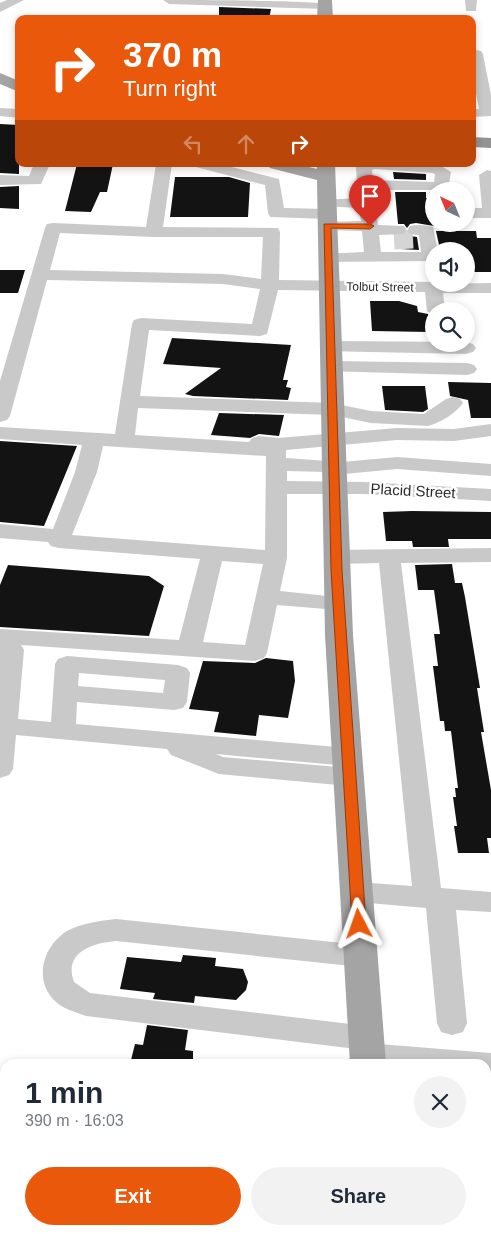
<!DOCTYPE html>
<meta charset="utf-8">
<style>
body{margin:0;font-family:Helvetica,sans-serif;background:#f2f2f3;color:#1f2937;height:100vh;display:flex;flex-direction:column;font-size:19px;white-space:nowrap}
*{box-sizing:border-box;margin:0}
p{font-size:16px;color:#747a83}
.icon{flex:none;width:28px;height:28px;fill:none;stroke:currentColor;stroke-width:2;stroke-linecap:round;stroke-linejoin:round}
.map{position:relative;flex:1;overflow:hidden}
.sheet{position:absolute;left:0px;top:1059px;width:491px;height:176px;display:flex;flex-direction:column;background:#fff;border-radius:15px 15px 0 0;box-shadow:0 2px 8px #0003}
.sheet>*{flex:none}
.hud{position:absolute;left:15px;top:15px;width:461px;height:152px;border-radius:10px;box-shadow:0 2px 8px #0003;background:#ea580c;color:#fff;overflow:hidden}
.needle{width:32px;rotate:317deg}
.buttons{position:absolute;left:425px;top:182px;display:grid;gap:10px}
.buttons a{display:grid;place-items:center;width:50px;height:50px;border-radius:50%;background:#fff;box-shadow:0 2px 8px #0003;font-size:25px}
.pin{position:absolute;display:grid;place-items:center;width:42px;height:42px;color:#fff;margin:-51px -21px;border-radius:50% 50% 50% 0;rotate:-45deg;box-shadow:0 0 5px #0007}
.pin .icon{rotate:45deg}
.me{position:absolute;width:55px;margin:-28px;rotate:356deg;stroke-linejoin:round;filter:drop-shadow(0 0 4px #0008)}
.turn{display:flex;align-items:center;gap:18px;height:105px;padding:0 25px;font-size:22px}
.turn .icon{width:65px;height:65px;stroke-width:2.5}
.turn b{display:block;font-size:35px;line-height:42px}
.lanes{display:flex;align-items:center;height:48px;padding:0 25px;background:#0003;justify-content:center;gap:25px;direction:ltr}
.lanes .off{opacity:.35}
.round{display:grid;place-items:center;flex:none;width:52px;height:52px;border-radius:26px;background:#f2f2f3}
.overview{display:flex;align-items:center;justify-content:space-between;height:85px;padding:0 25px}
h1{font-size:30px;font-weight:800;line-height:38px}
.cta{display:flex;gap:10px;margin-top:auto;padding:10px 25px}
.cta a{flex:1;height:58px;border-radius:30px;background:#ea580c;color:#fff;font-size:20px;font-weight:800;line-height:58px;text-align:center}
.cta a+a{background:#f2f2f3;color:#1f2937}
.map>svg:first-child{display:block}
</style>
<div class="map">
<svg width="491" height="1234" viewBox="0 0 491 1234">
<rect width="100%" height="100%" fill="#fff"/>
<!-- building -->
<path fill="#131313" d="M219,7l52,2 -2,10h-50z
M0,124l19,1v49l-19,-1z
M77,164h36l-6,28h-7l-9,20 -26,-1z
M393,172l33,2v6l-32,-1z
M175,177h54l21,6 -2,34h-78z
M19,186v23l-19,-1v-21z
M395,192h31v6h8v28l-18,-3 -6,1 -3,4 -3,-4h-6z
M436,231h40l1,7h14v34h-25v-21l-26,-1z
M407,232l3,4 7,1 2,13 -19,-1 -1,-13h5z
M0,270h25l-7,23h-18z
M370,301h29l18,5 1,6 10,2 2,18 -58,-1z
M172,338l119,7 -8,35h5l-2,7 5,1 -3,12 -95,-4 -8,-2 36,-26 -58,-4z
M448,382l43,1v35h-20l-3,-18 -18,-4z
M382,386h43l3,23 -5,3 -38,-2z
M219,413l65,2 -5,21 -20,-2 -9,4 -39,-3z
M0,441l77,5 -33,80 -44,-4z
M412,511l79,1v27h-43l1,8h-36l-1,-6h-26l-3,-29z
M452,564l3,19h7l3,14 15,91h-3l7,44h-3l10,58v48h-4l2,15h-31l-4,-27h3l-4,-29h3l-1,-9h3l-7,-57h-6l-1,-10h-4l-7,-55h5l-4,-32h6l-6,-44h-16l-3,-25z
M8,565l141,11 15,10 -15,50 -149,-9v-42z
M266,658l27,3 2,20 -7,37 -29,-3 -3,21 -42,-4 5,-20 -30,-3 14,-48 52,2z
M183,955l33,3 -1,8 28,3 5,13 -2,8 -10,10 -41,-4 -1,7 -41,-4 2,-6 -35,-4 7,-32 54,5z
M147,1025l41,5 -3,20 8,1v13h-63l5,-20 8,1z"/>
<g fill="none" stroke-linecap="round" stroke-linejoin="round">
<!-- minor-tunnel -->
<path stroke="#d5d5d5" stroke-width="19" stroke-dasharray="19 9" stroke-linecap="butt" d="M403,230l1,19"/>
<!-- minor -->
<path fill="#c9c9c9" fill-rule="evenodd" d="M7,0h17l-24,12v-9z
M163,0c21,0 161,0 169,5l-7,4 -156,-5z
M465,0h12l-1,11h-10z
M472,49l9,2 2,3 8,41v21l-19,1v-8h7l-7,-36z
M0,108l19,1v9l-19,-2z
M34,164h16l-9,20 -41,1v-10l29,1z
M156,164h16l-9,63 115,1 2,4 -1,48 154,2 1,2 57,-1v10h-48l2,18h-11v5l-7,-5 -2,-19 -147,-2 -11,44 -7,2 -111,-6 -9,66 192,7 39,8 53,3 22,-15 7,-2 7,2 3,4c-7,10 -23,20 -35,23l-57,-3 -39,-8 -194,-7 -3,27 114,7 3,-4 7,-2 19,2 119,-10 57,1 37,-5v12l-37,5 -57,-1 -111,10v8l56,4 55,-5 94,7v12l-94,-7 -63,6 -8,-3 -39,-1v10l77,1 127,7v12l-127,-7h-77v64l-7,33 66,7 4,5 -4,5 -8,2 -61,-5 -10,48 -3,5 -9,3 -234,-16 3,5 -6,69 33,3 4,-58 3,-5 9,-3 111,9 9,3 3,5 -3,29 -4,6 -9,2 -97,-8 -1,22 272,24 9,3 4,6 -4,6 -9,3 -132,-12 7,3 126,11 9,3 4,6 -4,6 -9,3 -130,-12 -48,-19 -4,-6 -151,-14 -3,34 -4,6 -9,3v-149l179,11 21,-81 -141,-11 -8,-2 -3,-4 -48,-4v-14l53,5 22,-57 7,-27 -82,-6v-12l115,7 17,-110 2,-4 7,-2 111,6 8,-35 -37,-5 -176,-4 -37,136 -3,4 -7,2v-41l45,-153 2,-4 6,-1 93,4zM60,233l94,4h109l-2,42 -38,-5 -173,-4zM103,446l163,10 -1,94 -193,-15 25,-63zM222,561l41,3 -18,81 -42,-3zM79,673l86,7 -2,13 -85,-7z
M194,164h26l59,15 5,29 43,1 6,1 2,4 -2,4 -6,1 -57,-2 -2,-4 -3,-28 -69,-18z
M358,164h80l13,8 -3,18h-74l4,35 26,1 2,4 -2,4 -25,1 2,17h40l-2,-17 -9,-1 -2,-4 2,-4c8,-2 15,-1 23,1l5,24h-4v10l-112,1 -3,-4 3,-4 42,-2 -2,-21 -41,-1 -2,-4 2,-4 40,-1 -2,-13 -38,-2 -2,-3 2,-3 37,-2 -2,-31zM375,169l57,4 3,1 -1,8 -61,-2 -1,-10z
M487,170l4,1v47h-25v-10h16l-3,-33z
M330,341l136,1 7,2 3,4 -3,4 -7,2 -143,-3 -3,-4 3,-4z
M331,361l136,2 7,2 3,4 -3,4 -7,2 -143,-4 -3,-4 3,-4z
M491,548v14l-90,1 40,325 50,4v20l-35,-2 11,113 -4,9 -11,3 -11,-3 -4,-9 -11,-115 -69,-6 -10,-3 -4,-7 4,-7 10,-3 55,4 -33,-323 -43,1 -8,-2 -3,-5 3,-5 8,-2z
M116,919l245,26 11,3 4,8 -4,8 -11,3 -245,-26c-23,2 -53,11 -42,41l16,11 277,33 11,3 5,9 -4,6 112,9v22l-5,2v-13h-130l-4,-8 4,-7 -270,-33c-11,-4 -23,-7 -31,-15 -22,-21 -12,-55 12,-70 15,-8 33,-10 49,-12z
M486,1139h5v28h-5z
M0,1144h5v28h-5z
M276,1230h34v4h-34z
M452,1230h34v4h-34z"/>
<!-- major -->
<path fill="#a4a4a4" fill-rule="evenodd" d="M318,0h14l1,19h-16z
M0,73l19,8v11l-19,-8z
M267,164h30l20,5v-5h18l18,471 33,429h-36l-25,-429 -8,-455 -47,-12z
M359,1230h40l1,4h-40z"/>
<!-- highway -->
<path fill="#939393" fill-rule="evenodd" d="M472,137l19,1v10l-19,-1z"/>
</g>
<!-- route -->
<path fill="#ea580c" stroke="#983908" d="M324,224h46l4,2 -4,3 -39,-1 11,342 24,354 -7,5 -7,-5 -21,-354z"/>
<g text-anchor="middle" stroke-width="5" stroke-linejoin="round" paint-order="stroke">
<!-- far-street labels -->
<g font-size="12" fill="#2c2c2c" stroke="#fff">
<text transform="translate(380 287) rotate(1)" y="4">Tolbut Street</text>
</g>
<!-- street labels -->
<g font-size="15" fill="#2c2c2c" stroke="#fff">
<text transform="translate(413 491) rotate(3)" y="5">Placid Street</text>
</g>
</g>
</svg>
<div class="buttons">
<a><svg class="needle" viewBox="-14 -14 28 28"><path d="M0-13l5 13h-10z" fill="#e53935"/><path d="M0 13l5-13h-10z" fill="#747a83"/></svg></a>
<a><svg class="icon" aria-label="sound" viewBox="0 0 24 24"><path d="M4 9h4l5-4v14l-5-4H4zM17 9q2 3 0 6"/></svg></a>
<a><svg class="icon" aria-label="search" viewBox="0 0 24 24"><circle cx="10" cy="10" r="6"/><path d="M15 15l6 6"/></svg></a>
</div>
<div class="pin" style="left:370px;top:226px;background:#d93025"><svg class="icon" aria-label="arrive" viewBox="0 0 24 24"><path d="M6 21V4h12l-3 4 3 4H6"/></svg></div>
<svg class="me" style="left:359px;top:924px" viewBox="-20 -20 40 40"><path d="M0-17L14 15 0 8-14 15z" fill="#ea580c" stroke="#fff" stroke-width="4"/></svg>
<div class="hud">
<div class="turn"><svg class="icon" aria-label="right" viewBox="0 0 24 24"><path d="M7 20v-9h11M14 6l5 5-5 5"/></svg><div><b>370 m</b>Turn right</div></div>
<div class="lanes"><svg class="icon off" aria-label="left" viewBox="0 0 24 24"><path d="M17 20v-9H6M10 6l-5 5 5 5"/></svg><svg class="icon off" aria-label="ahead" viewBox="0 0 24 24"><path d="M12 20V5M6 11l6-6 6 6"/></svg><svg class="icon" aria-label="right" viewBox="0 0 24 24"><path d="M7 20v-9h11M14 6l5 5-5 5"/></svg></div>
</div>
<section class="sheet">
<div class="overview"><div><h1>1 min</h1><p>390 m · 16:03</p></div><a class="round"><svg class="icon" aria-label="close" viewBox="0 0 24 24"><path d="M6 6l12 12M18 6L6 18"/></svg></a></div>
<div class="cta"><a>Exit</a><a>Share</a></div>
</section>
</div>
